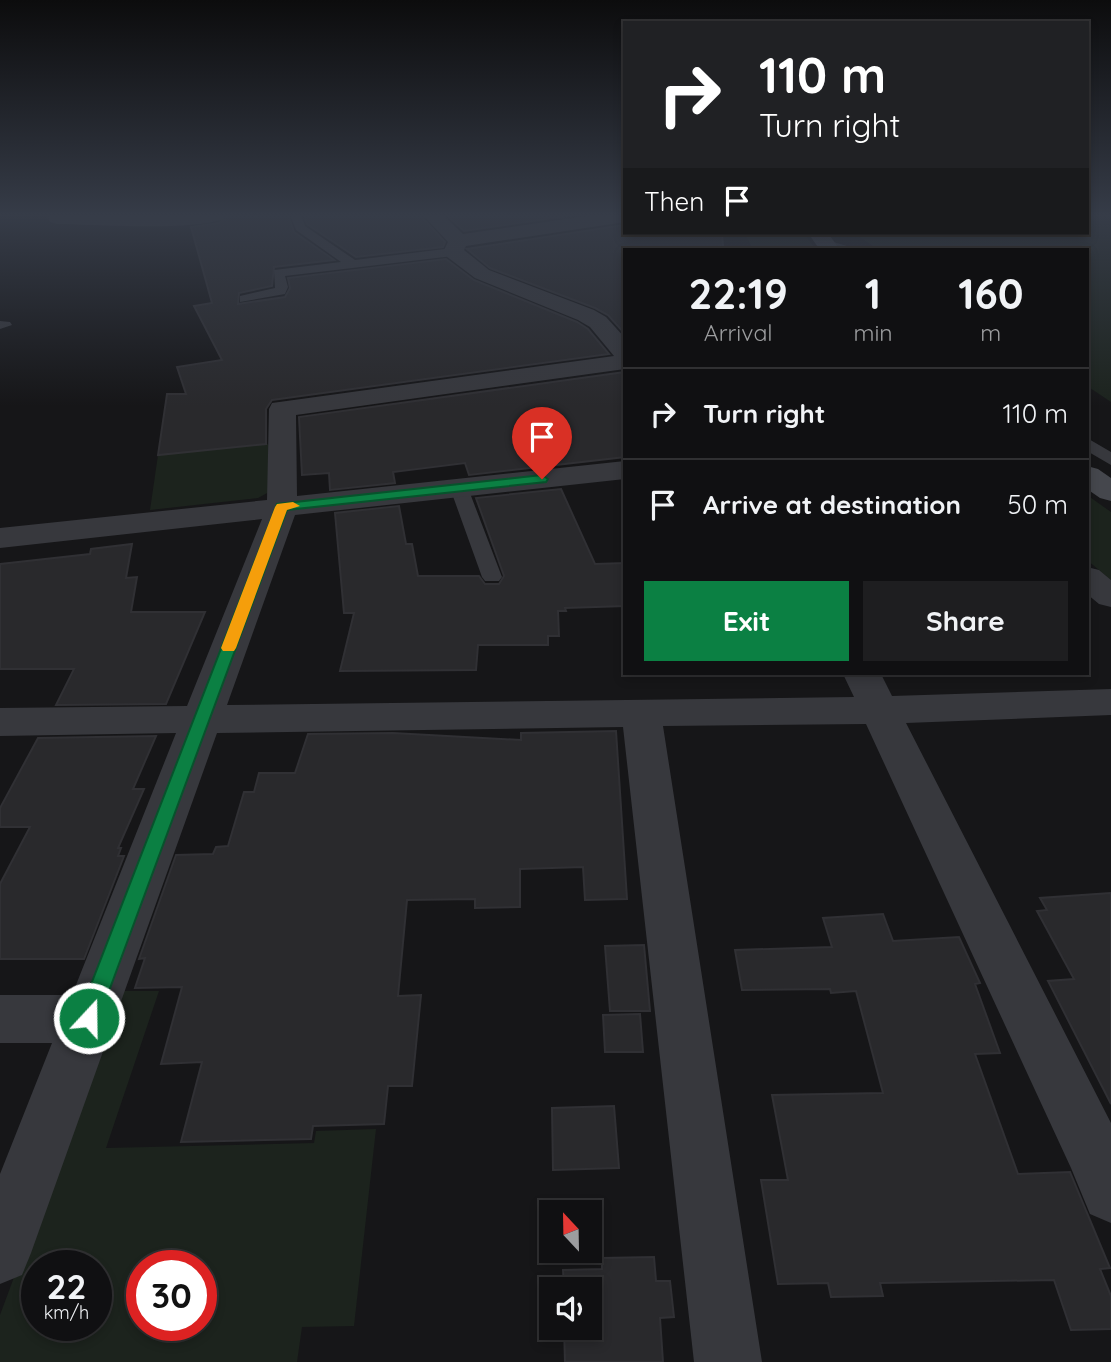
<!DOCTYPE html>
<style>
body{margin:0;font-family:Quicksand,sans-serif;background:#1e1e20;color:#f1f3f6;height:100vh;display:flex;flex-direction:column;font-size:26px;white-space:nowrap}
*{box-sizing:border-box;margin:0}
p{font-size:23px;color:#9c9d9f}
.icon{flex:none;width:38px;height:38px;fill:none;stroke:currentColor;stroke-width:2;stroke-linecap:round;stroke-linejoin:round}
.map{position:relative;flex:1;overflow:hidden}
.panel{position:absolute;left:623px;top:248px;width:466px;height:427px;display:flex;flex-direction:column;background:#101012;border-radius:0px;box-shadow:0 4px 10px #0003,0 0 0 2px #303032}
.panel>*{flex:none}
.top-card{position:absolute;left:623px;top:21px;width:466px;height:214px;border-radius:0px;box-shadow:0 4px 10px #0003,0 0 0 2px #303032;background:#202124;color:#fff;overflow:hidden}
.needle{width:46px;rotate:338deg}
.fabs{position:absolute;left:539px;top:1200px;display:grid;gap:14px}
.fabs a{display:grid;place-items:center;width:63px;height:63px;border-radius:0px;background:#101012;box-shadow:0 4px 10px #0003,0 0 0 2px #303032;font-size:35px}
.speed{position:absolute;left:21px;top:1250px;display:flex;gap:14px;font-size:35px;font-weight:700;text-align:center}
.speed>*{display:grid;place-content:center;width:91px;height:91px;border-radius:50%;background:#101012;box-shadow:0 4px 10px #0003,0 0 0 2px #303032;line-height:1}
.speed small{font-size:18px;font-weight:400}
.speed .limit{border:10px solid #d22;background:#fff;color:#111}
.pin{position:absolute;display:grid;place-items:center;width:60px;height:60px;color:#fff;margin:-72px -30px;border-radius:50% 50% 50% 0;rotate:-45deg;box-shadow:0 0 7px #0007}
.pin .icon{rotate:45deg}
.me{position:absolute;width:77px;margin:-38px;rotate:21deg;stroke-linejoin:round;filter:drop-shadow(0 0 5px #0008)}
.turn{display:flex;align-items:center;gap:24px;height:147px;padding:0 21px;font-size:32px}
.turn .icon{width:91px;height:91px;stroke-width:2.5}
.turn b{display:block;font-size:49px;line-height:60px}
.then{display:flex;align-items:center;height:66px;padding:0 21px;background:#0003;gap:14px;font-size:26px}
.eta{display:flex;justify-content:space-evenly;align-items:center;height:119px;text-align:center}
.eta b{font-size:42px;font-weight:800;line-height:49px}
.action{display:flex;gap:14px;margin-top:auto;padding:14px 21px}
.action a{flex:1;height:80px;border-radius:0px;background:#0b8043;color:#fff;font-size:28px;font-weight:800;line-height:80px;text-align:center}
.action a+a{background:#1e1e20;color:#f1f3f6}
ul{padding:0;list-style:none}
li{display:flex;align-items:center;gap:21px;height:91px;padding:0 21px;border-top:2px solid #303032}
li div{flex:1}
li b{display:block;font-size:26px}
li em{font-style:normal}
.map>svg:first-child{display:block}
</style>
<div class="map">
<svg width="1111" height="1362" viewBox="0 0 1111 1362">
<rect width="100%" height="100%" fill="#161618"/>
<!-- green -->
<path fill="#1c231d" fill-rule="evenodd" d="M1087,215h24v187l-24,-16v-136h-208l-25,-17h233z
M745,233h59l12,17h-63z
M268,444l1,48 -11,6 -108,12 8,-55z
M1087,495l24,17v68l-24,-20z
M120,991h39l-53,157 208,-5 2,-12 60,-2 -22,197 -52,1 -5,35h-297v-47zM37,1265h59v60h-59zM142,1265h59v60h-59z"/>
<!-- building -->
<path fill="#29292c" stroke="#303034" stroke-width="2" d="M231,215h57l6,17 40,28 -60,7 -2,19 -33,7 -1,11 47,-7 5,-9 -2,-10 158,-19 28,21 103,42 11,7 21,25 -337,46 -6,9v35l-108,11 9,-61h19l-9,-27 45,-7 -28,-54 18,-3 -21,-76 28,-4z
M304,215h116l25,27 -2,5 -87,10 -49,-33z
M447,215h127l-110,16z
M625,225v8h97l1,13 -27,4h-71v84l-17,-19 -13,-7 -105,-40 -23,-19z
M625,372v85l-156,18 -4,-12 -72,9 2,11 -65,7 -1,-17 -27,2 -3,-58z
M561,489l34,75 30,-1v43l-60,2 1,3h-8l1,25h-11v9h-70l-2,25 -136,1 14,-58h-10l-9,-100 64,-7 7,38h6l6,32h61l6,8h14l5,-8 -28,-78z
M132,544l-6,34 11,-1 -6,35h74l-39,92 -110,1 18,-36h-74v-105l90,-10 1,-5z
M616,731l11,168 -42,1 -2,-33 -63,2v38l-45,1v-9l-68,1 -9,96 23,-1 -9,91h-24l-4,38 -71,2 -2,13 -130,3 21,-80 -41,2 21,-77 -47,1 10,-30 -6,1 37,-104 37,-1 3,-7 12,-1 16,-54h10l5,-19h36l13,-39 85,-1 128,7v-7z
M156,736l-23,53h11l-26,59h3l-3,8h6l-40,103h-84v-75l30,-57h-30v-19l38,-70z
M1111,893v211l-63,-123 26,-2 -37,-68 10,-1 -7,-12z
M883,914l10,27 66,-4 21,46 -5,1 25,69 -25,1 43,120 52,-2 40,96 -10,1 11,27v33l-40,1 -17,-50 -174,3 3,13 -52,1 -3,-14 -50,1 -17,-104h27l-16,-85 111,-2 -27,-102 -25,2 -1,-4 -88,1 -7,-40 97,-3 -9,-29z
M644,945l6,66h-40l-5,-65z
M640,1014l3,38h-38l-2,-37z
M614,1106l5,62 -66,2 -1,-62z
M654,1257l2,24h14l4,36 -14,1 3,44h-98l-1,-34h26v-38h-26l-1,-20 39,-1v-11z"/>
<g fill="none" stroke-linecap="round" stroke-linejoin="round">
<!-- service -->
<path fill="#37383d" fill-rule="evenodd" d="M290,215h11l4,11 50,34 98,-12 6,4 -6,4 -168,20 3,11 -3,7 -45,8v-6l35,-8 -1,-18 67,-8 -45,-32z
M827,240l23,7 2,3h-17l-12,-4v-4z
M0,321l10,1 2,3 -12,4z
M1087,438l24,14v13l-24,-14z
M459,483l9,5 34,89 -3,4h-14l-3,-4 -32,-89z"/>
<!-- minor -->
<path fill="#37383d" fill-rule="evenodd" d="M50,215h179c-15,18 -143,9 -172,9l-7,-2 -2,-4z
M423,215h20l20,19 130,-19h32v7l-159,24 -2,4 25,20 105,40 12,7 19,21v31l-329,46 1,81 328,-35v18l-330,36 -68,190 627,-8 -11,-23h38l11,22 219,-7v26l-205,8 205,400v100l-21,-9 -19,-46 -205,-444 -203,2 99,636h-68l-71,-635 -406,6 -186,520 -9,22 -22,9v-110l52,-131h-52v-48h72l104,-262 -176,3v-28l187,-2 75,-187 -262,29v-20l267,-28 2,-91 3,-6 342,-47 -24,-29 -12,-7 -103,-42 -29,-22 -3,-4 5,-10z
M1087,567l12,3 12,10v27l-12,-3 -12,-10z"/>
<!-- secondary -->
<path fill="#45474d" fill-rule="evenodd" d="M808,233h20l12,17h-20z
M1087,466l11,3 13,9v23l-11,-3 -13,-9z"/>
</g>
<!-- sky -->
<linearGradient id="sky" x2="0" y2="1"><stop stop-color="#0c0c0d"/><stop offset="0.53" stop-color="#363c48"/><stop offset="1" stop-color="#363c48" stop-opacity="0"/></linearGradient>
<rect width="1111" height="406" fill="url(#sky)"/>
<!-- route -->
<path fill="#0b8043" stroke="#07532c" stroke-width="2" d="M542,475l6,4 -2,3 -259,28 -188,508 -3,7 -7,3 -8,-3 -3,-7 199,-514z"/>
<!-- slow -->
<path fill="#f59e0b" d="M293,502l7,4 -13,4 -51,138 -2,3h-11l-2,-3 54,-141 2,-3z"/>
</svg>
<div class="fabs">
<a><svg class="needle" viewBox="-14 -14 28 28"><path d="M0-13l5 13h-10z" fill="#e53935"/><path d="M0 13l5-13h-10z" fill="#9c9d9f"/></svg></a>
<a><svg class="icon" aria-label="sound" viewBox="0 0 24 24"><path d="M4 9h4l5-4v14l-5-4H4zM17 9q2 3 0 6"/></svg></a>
</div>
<div class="speed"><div>22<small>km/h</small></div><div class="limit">30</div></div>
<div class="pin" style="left:542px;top:479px;background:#d93025"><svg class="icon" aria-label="arrive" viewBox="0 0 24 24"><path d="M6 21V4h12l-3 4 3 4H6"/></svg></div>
<svg class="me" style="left:89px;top:1018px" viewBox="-20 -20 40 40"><circle r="17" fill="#0b8043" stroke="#fff" stroke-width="3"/><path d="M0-11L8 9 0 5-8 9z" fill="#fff"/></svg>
<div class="top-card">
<div class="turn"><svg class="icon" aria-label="right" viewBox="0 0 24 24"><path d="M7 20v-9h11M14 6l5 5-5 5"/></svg><div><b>110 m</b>Turn right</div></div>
<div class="then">Then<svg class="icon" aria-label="arrive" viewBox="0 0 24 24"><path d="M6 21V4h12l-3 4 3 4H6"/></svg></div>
</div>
<section class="panel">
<div class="eta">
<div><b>22:19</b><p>Arrival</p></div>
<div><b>1</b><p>min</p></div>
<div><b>160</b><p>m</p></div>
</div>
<ul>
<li><svg class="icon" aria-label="right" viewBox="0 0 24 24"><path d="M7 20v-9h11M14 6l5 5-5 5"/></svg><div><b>Turn right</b></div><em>110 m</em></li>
<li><svg class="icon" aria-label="arrive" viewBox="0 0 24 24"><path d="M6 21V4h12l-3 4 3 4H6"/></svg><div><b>Arrive at destination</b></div><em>50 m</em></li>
</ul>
<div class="action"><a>Exit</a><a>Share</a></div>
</section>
</div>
